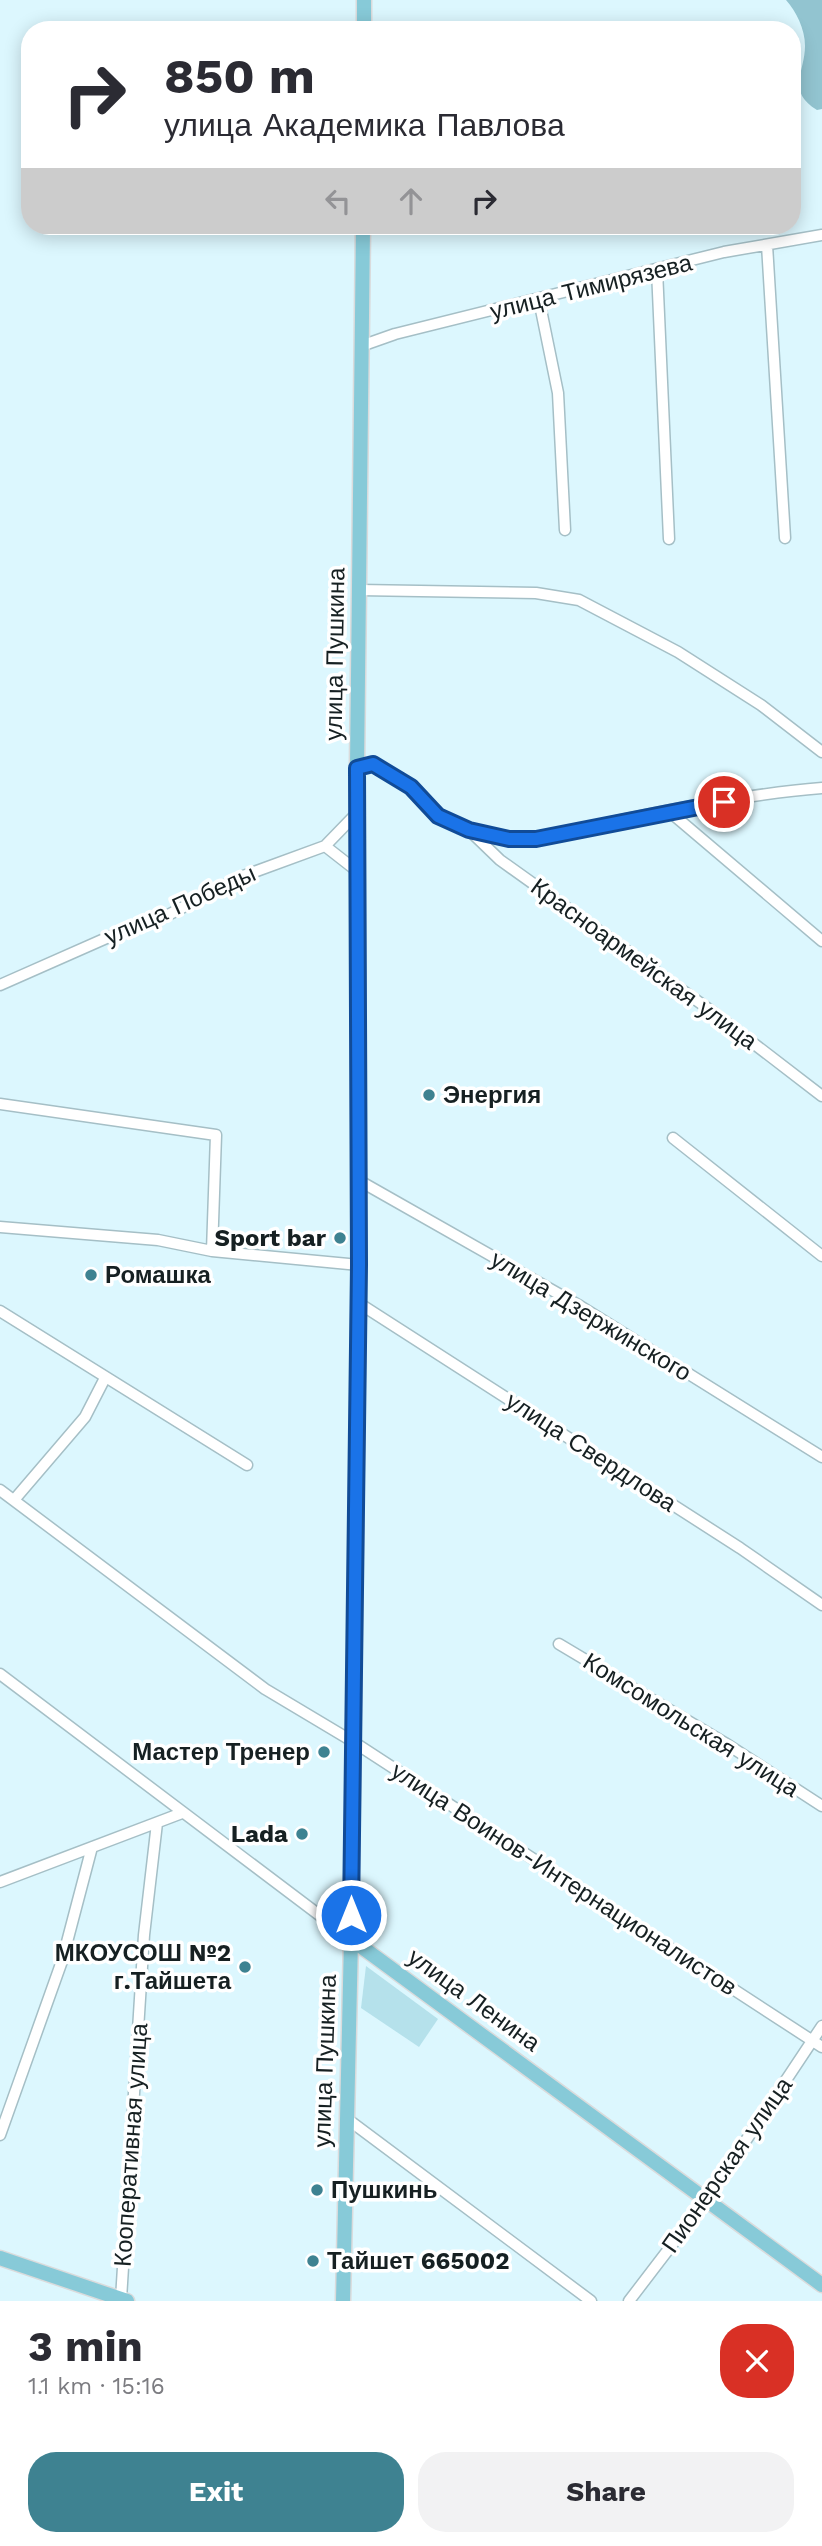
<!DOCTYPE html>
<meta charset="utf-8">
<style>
body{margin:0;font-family:"Work Sans",sans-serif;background:#f2f2f3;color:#2b2b33;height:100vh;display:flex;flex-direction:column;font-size:26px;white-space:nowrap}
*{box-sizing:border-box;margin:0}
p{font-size:23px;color:#7c7c81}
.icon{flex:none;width:38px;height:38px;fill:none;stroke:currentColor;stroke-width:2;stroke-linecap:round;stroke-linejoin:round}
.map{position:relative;height:2301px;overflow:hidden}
.details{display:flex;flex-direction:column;background:#fff;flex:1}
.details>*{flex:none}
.guide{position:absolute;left:21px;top:21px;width:780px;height:214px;border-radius:28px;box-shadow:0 4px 18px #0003;background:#fff;color:#2b2b33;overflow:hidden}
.pin{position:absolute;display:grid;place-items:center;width:60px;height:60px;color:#fff;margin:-30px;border:4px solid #fff;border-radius:50%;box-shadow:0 2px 7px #0007}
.me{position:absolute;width:77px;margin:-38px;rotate:0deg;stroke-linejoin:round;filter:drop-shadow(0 0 5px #0008)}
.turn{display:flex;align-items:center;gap:24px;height:147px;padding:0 28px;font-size:32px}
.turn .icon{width:91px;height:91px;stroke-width:2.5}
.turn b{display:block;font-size:49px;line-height:60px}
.lanes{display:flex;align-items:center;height:66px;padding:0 28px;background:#0003;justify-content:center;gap:35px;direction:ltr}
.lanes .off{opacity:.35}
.round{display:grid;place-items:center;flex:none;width:74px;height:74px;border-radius:28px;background:#f2f2f3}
.overview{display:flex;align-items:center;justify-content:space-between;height:119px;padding:0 28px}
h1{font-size:42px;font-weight:700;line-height:52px}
.action{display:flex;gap:14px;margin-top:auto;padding:14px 28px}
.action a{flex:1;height:80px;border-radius:28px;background:#3e8291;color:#fff;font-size:28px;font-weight:700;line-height:80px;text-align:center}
.action a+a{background:#f2f2f3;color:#2b2b33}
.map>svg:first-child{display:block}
</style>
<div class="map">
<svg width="822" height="2301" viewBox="0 0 822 2301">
<rect width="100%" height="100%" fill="#dcf7fe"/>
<!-- green -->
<path fill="#b5e1eb" d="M366,1966l72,53 -19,28 -58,-39z"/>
<!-- forest -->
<path fill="#92c4d0" d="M786,0h36v109l-5,1c-31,-19 -12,-38 -12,-64 0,-17 -9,-35 -19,-46z"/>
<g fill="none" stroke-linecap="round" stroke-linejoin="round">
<defs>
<path id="minor" d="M767,245l18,293
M657,270l12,269
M539,300l19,93 7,137
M361,346l34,-12 329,-82 98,-17
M359,590l177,3 43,7 99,52 83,53 61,47
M357,768l16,-4c13,7 26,13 37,22 22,19 30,34 59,44 57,19 107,-1 163,-12 62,-13 126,-25 190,-30
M670,812l152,129
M471,832l29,28 210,150 112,86
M325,846l32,-33
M0,985l111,-49 59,-22 73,-38 82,-30 32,25
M0,1104l216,31 -4,116
M673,1138l149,118
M358,1180l222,126 242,151
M0,1227l158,13 54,11 147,14
M357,1302l383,246 82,57
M0,1311l247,154
M0,1490l265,199 87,52 470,306
M14,1500l71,-83 20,-39
M559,1644l166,99 97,63
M0,1674l351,265
M0,1882l182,-69
M346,2118l245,183
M0,2135l62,-174 30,-114
M121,2299l23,-364 13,-112
M629,2301l78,-102 115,-173"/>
<path id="major" d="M364,0v30
M351,1939l471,346
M0,2258l127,43
M343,2301l8,-362 8,-674 -2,-497 6,-542"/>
</defs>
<!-- minor casing -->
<use href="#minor" stroke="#a5bfc6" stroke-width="13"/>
<!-- major casing -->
<use href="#major" stroke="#dadbdc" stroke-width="17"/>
<!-- minor -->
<use href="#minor" stroke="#fff" stroke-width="10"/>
<!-- major -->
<use href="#major" stroke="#87cad8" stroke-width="14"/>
</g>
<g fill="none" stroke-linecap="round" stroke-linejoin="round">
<defs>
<path id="route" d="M351,1915l8,-650 -2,-497 16,-4 38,23 27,29 31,14 40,9h27l188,-37"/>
</defs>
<!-- route casing -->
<use href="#route" stroke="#114b97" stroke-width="18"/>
<!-- route -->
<use href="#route" stroke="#1a73e8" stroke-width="12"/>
</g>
<!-- markers -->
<g fill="#3e8291" stroke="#fff" stroke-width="2.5">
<circle cx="429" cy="1095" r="7"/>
<circle cx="340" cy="1238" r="7"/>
<circle cx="91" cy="1275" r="7"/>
<circle cx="324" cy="1752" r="7"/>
<circle cx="302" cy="1834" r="7"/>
<circle cx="245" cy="1967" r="7"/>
<circle cx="317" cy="2190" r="7"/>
<circle cx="313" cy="2261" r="7"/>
</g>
<g text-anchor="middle" stroke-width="7" stroke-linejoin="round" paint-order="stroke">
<!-- street labels -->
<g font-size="24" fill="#162022" stroke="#fff">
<text transform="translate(591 287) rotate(-14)" y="8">улица Тимирязева</text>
<text transform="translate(335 654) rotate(-89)" y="8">улица Пушкина</text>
<text transform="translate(180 905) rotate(-24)" y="8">улица Победы</text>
<text transform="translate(644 964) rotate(36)" y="8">Красноармейская улица</text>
<text transform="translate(591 1316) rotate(31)" y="8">улица Дзержинского</text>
<text transform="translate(591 1452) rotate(33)" y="8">улица Свердлова</text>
<text transform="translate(691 1725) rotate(32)" y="8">Комсомольская улица</text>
<text transform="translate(564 1879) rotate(33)" y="8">улица Воинов-Интернационалистов</text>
<text transform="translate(474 2000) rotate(36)" y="8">улица Ленина</text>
<text transform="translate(325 2061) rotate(-88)" y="8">улица Пушкина</text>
<text transform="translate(131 2145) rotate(-86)" y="8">Кооперативная улица</text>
<text transform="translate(727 2165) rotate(-55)" y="8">Пионерская улица</text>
</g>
<!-- poi labels -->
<g font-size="24" font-weight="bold" fill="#162022" stroke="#fff" text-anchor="start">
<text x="443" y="1103">Энергия</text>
<text x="326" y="1246" text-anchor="end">Sport bar</text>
<text x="105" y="1283">Ромашка</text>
<text x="310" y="1760" text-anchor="end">Мастер Тренер</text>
<text x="288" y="1842" text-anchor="end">Lada</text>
<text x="231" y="1961" text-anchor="end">МКОУСОШ №2<tspan x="231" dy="28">г.Тайшета</tspan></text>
<text x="331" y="2198">Пушкинь</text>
<text x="327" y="2269">Тайшет 665002</text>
</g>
</g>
</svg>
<div class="pin" style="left:724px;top:802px;background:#d93025"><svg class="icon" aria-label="arrive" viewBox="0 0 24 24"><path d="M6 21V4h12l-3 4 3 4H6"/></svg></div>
<svg class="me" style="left:351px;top:1915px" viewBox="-20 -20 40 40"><circle r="17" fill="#1a73e8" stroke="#fff" stroke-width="3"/><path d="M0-11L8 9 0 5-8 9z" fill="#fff"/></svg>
<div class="guide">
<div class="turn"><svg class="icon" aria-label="right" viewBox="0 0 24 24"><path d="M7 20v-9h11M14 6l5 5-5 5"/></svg><div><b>850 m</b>улица Академика Павлова</div></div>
<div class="lanes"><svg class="icon off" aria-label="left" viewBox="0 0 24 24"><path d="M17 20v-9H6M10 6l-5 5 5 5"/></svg><svg class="icon off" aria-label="ahead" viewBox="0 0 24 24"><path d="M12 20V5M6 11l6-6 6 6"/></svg><svg class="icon" aria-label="right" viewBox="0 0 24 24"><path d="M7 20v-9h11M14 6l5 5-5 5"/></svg></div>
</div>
</div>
<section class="details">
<div class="overview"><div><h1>3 min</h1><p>1.1 km · 15:16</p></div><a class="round" style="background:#d93025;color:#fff"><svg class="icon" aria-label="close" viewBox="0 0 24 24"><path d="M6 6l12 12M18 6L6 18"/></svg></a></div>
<div class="action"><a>Exit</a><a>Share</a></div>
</section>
